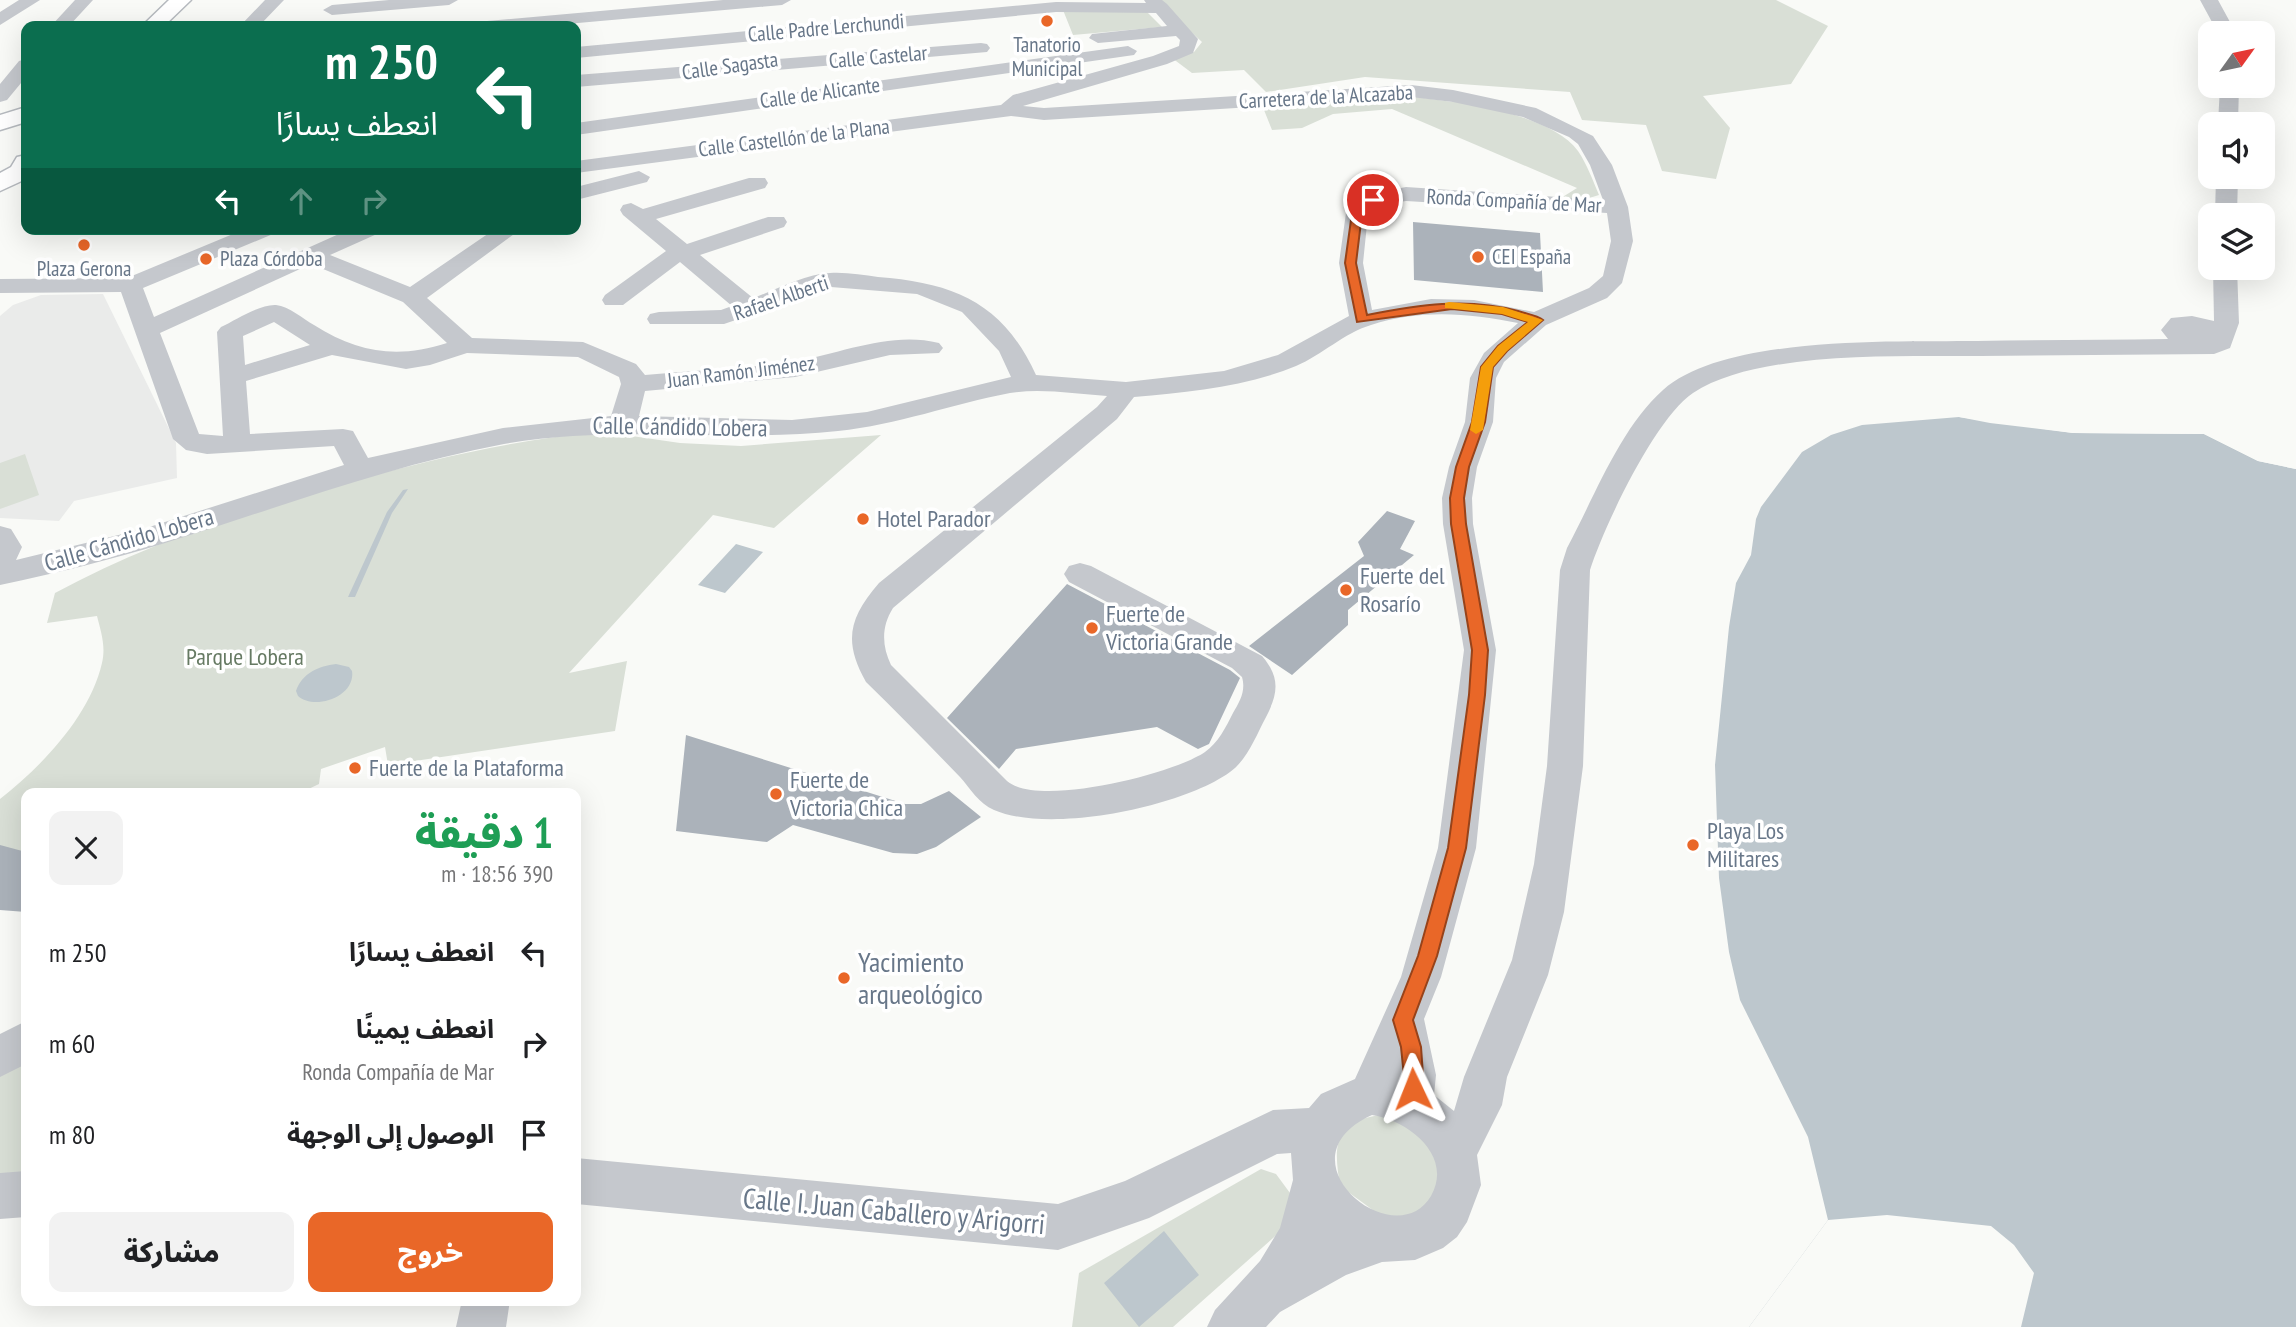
<!DOCTYPE html>
<html lang="ar">
<meta charset="utf-8">
<style>
body{margin:0;font-family:"PT Sans Narrow","Noto Sans Arabic",sans-serif;background:#f2f2f2;color:#202124;direction:rtl;height:100vh;display:flex;flex-direction:column;font-size:26px;white-space:nowrap}
*{box-sizing:border-box;margin:0}
p{font-size:23px;color:#757577}
.icon{flex:none;width:38px;height:38px;fill:none;stroke:currentColor;stroke-width:2;stroke-linecap:round;stroke-linejoin:round}
.map{position:relative;flex:1;overflow:hidden;direction:ltr}
.sheet{position:absolute;left:21px;top:788px;width:560px;height:518px;display:flex;flex-direction:column;background:#fff;border-radius:14px;box-shadow:0 7px 28px #0002;direction:rtl}
.sheet>*{flex:none}
.hud{position:absolute;left:21px;top:21px;width:560px;height:214px;border-radius:14px;box-shadow:0 7px 28px #0002;direction:rtl;background:#0b6e4f;color:#fff;overflow:hidden}
.needle{width:46px;rotate:57deg}
.buttons{position:absolute;left:2198px;top:21px;display:grid;gap:14px}
.buttons a{display:grid;place-items:center;width:77px;height:77px;border-radius:14px;background:#fff;box-shadow:0 7px 28px #0002;font-size:35px}
.pin{position:absolute;display:grid;place-items:center;width:60px;height:60px;color:#fff;margin:-30px;border:4px solid #fff;border-radius:50%;box-shadow:0 2px 7px #0007}
.me{position:absolute;width:77px;margin:-38px;rotate:358deg;stroke-linejoin:round;filter:drop-shadow(0 0 5px #0008)}
.turn{display:flex;align-items:center;gap:24px;height:147px;padding:0 28px;font-size:32px}
.turn .icon{width:91px;height:91px;stroke-width:2.5}
.turn b{display:block;font-size:49px;line-height:60px}
.lanes{display:flex;align-items:center;height:66px;padding:0 28px;background:#0003;justify-content:center;gap:35px;direction:ltr}
.lanes .off{opacity:.35}
.round{display:grid;place-items:center;flex:none;width:74px;height:74px;border-radius:14px;background:#f2f2f2}
.summary{display:flex;align-items:center;justify-content:space-between;height:119px;padding:0 28px}
h1{font-size:42px;font-weight:800;line-height:52px;color:#1e9e55}
.cta{display:flex;gap:14px;margin-top:auto;padding:14px 28px}
.cta a{flex:1;height:80px;border-radius:14px;background:#e96728;color:#fff;font-size:28px;font-weight:800;line-height:80px;text-align:center}
.cta a+a{background:#f2f2f2;color:#202124}
ul{padding:0;list-style:none}
li{display:flex;align-items:center;gap:21px;height:91px;padding:0 28px}
li div{flex:1}
li b{display:block;font-size:26px}
li em{font-style:normal}
.map>svg:first-child{display:block}
</style>
<div class="map">
<svg width="2296" height="1327" viewBox="0 0 2296 1327">
<rect width="100%" height="100%" fill="#f9faf7"/>
<!-- built -->
<path fill="#eaebea" d="M103,294l73,149 1,35 -103,23 -15,20 -59,-3v-202l13,-11 28,-10z"/>
<!-- green -->
<path fill="#d9dfd6" d="M1157,0h619l52,26 -37,58 -88,12 27,32 -14,51 -54,-8 -16,-46 -64,-5 -12,-28 -205,-15 -99,15 -22,-22 -52,3 -20,-15 22,-6 8,-10z
M1063,10h82l17,17 -89,8z
M1410,96l42,6 2,-3c35,10 101,20 124,52 9,13 15,30 21,44l-13,4 -25,-1 16,-10 -185,-79 -59,5 -31,14 -30,2 -10,-25z
M604,432l76,11 61,3 140,-11 -107,93 -61,-13 -144,158 58,-12 -12,70 -227,34 -3,-18 -64,22 -2,15 -19,9h-274v59l-26,-4v-49c41,-32 90,-83 102,-136 4,-17 -1,-31 -5,-47l-50,7 8,-30c92,-50 192,-83 293,-111 86,-23 166,-43 256,-50z
M25,454l14,41 -39,14v-46z
M26,1041v153l-26,2v-139z
M1379,1115c16,2 33,9 44,21 19,20 21,56 -2,73 -8,7 -25,8 -36,10l-45,-33c-6,-39 -8,-63 39,-71z
M1261,1169l15,5 14,19 -8,37 -109,97h-101l7,-54z"/>
<!-- water -->
<path fill="#bdc7cd" d="M1959,417l114,16 131,1 54,27 38,8v858h-547l79,-107 -20,-83 -68,-137 -11,-48 -10,-74 -4,-113 14,-138 7,-44 15,-28 5,-36 5,-12 41,-55 29,-17 31,-10z
M408,489l-16,24 -37,84h-7l39,-85 16,-22z
M736,544l27,8 -38,41 -27,-8z
M336,664l13,3 3,4c4,25 -37,40 -54,25l-2,-5c6,-18 23,-25 40,-27z
M1164,1231l35,44 -60,52 -35,-44z"/>
<!-- pier -->
<path fill="#f9faf7" d="M1959,413l114,16 132,1 54,28 37,8v3l-38,-8 -54,-27 -131,-1 -83,-10 -31,-6z
M1887,1215l104,11 23,19 20,28 -13,54h-272l79,-107z"/>
<!-- building -->
<path fill="#abb2ba" d="M1413,222l127,11 3,59 -129,-12z
M1387,511l28,10 -15,28 14,6 -66,55v15l-56,50 -43,-29 115,-90 -6,-14z
M1067,584l163,86 10,8 -31,66 -11,5 -41,-22 -141,22 -17,20 -52,-51z
M686,735l219,69h16l28,-13 32,26 -45,30 -19,7 -24,-1 -100,-28 -26,17 -91,-11z
M0,845l26,7v60l-26,-2z"/>
<g fill="none" stroke-linecap="round" stroke-linejoin="round">
<defs>
<path id="major" d="M169,0h22l-27,26h-22z
M26,107v15l-26,8v-15z
M26,155v24l-26,12v-18l11,-6 6,-10z"/>
</defs>
<!-- major casing -->
<use href="#major" stroke="#b6babf" stroke-width="3"/>
<!-- minor -->
<path fill="#c5c8cd" fill-rule="evenodd" d="M19,0h21l-40,25v-13z
M75,0h18l-24,26h-18z
M265,0h19l-25,26h-19z
M389,0h69l-9,5 -117,10 -9,-5 9,-5z
M723,0h68l-9,5 -238,21h-66l9,-5z
M1144,0h18l5,4 31,35 -5,14 -26,11 -144,42 21,2 367,-23 42,5 83,18 57,28 19,29 16,42 5,34 -11,42 -15,15 -61,27 -42,37 -8,16 -3,44 -16,45 -5,31 1,26 23,126 -20,198 -35,129 -17,42 12,56 -2,20 20,16 10,-34 48,-117 22,-96 13,-98 13,-196 7,-22c27,-50 53,-120 96,-158 62,-55 233,-48 314,-49 64,-1 128,-1 191,-2l-7,-9 10,-12 21,-2 22,5 -1,-53h24l2,55 -9,25 -16,6c-78,1 -156,1 -234,2 -78,1 -222,-6 -287,37 -37,24 -89,133 -103,177l-7,196 -19,146 -16,63 -41,102 -5,28 -25,50 4,30 -14,37 -10,15 -14,11 -28,12 -33,2 -36,13 -66,37 -14,15h-59l8,-17 45,-49 20,-33 13,-48 -2,-27 -14,1 -128,64 -91,32 -482,-46v-46l482,46 67,-23 148,-71 36,-2 12,-14 34,-15 46,-102 37,-129 26,-198 -21,-126 -1,-26 7,-31 16,-45 5,-44 14,-25 34,-30c-49,-10 -98,-14 -147,2 -27,8 -49,30 -75,41 -51,21 -107,26 -162,31l-17,22 -224,189c-12,19 -11,38 -2,57l116,116c31,27 166,-7 198,-29 13,-9 21,-25 28,-39 7,-12 13,-22 9,-36l-10,-9 -163,-86 -5,-8 5,-8 11,-3 11,3 171,90c19,22 16,38 3,63 -9,17 -18,41 -35,53 -48,35 -180,62 -236,38 -15,-6 -24,-22 -34,-33 -31,-32 -62,-64 -94,-95 -23,-41 -17,-64 13,-99l218,-176 10,-11c-32,-2 -65,-8 -97,-3 -58,11 -113,32 -172,38 -111,12 -223,-7 -334,13 -117,22 -226,64 -339,99 -54,17 -109,30 -165,42v-59l11,3 11,18 -6,13 127,-31 201,-64 -10,-19 -127,8 -21,-4 -13,-11 -52,-147 -121,1v-14l127,-1 118,-49h31l-3,5 -130,54 11,29 196,-88h30l-3,5 -47,21 80,32 85,-58h26l-94,69 45,40 111,4 53,22 9,11c50,-5 102,-6 151,-14 47,-8 95,-30 143,-18l4,5 -4,5 -49,2 -95,22 -150,14 -6,25 153,4 75,-8 144,-35 -12,-26 -37,-39 -45,-18 -86,-7 -107,37h-74l-3,-5 3,-5 9,-2 62,-2 11,-4 -52,-44 -57,43h-18l-3,-5 3,-5 61,-44 -43,-36 -3,-5 3,-5 8,-2 12,6 106,-31h16l3,5 -3,5 -109,31 31,25 81,-27h16l3,5 -3,5 -84,28 53,43c23,-8 52,-24 77,-25 16,-1 33,2 48,4 77,6 125,26 158,98l90,7 98,-11 54,-16 71,-39 -10,-53 7,-50 19,-18 41,-8 197,13 -13,-35 -12,-21 -9,-7 -46,-20 -70,-15 -42,-5 -367,23 -33,-4 -435,57v-12l425,-56 12,-10 140,-39 26,-10 1,-6 -4,-4 -78,7 -9,-5 3,-4 75,-8 -11,-13 -100,-1 -480,46v-11l480,-45 90,1zM1406,201l201,12 4,28 -8,35 -14,12 -55,24 -60,-12 -43,-1 -59,11 -9,-47 5,-48 12,-10zM311,264l92,38 44,41c-49,16 -89,10 -133,-18 -11,-6 -25,-19 -38,-20 -16,-1 -40,15 -55,22l-4,5 6,104 -24,-2 -39,-101zM274,322l36,23 -65,20 -2,-29zM467,353l111,4 41,20 2,7 -10,32 -108,12 -135,30 -15,-27 -10,-2 -93,5 -4,-53 86,-26 74,14 24,-4zM1372,1115c35,5 82,40 59,81 -36,61 -156,-37 -59,-81z
M2200,0h18l18,33h-18z
M981,43l6,1 3,4 -3,4 -411,35v-12z
M1128,46l9,5 -3,4 -558,80v-12z
M26,59v18l-19,23 -7,2v-18l19,-23z
M2220,86h19l-1,38h-20z
M639,171l11,6 -3,5 -71,18v-13z
M2216,177h22l-1,38h-22z
M26,1021v43l-26,13v-43z
M26,1171v46l-26,2v-46z
M462,1300h48l-4,27h-50z"/>
<!-- major -->
<use href="#major" fill="#fff" fill-rule="evenodd"/>
</g>
<!-- route -->
<path fill="#e96728" stroke="#97431a" stroke-width="2" d="M1369,198l9,2 -16,14 -6,49 11,52c51,-10 99,-18 151,-4 9,3 19,4 25,9l-36,31 -14,16 -8,55 -16,45 -5,31 2,26 22,126 -3,45 -19,153 -29,108 -24,64 8,27 3,42 -3,7 -8,3 -7,-3 -5,-49 -8,-27 25,-64 30,-108 21,-153 3,-45 -21,-126 -1,-26 6,-31 16,-45 9,-55 17,-21 30,-24 -26,-8 -50,-5 -95,13 -12,-59 7,-50z"/>
<!-- slow -->
<path fill="#f59e0b" d="M1449,302l54,5 40,13 -36,31 -14,16 -10,63 -7,4 -6,-4 11,-63 17,-21 30,-24 -26,-8 -57,-6v-5z"/>
<!-- markers -->
<g fill="#e96728" stroke="#fff" stroke-width="2.5">
<circle cx="1047" cy="21" r="7"/>
<circle cx="84" cy="245" r="7"/>
<circle cx="1478" cy="257" r="7"/>
<circle cx="206" cy="259" r="7"/>
<circle cx="863" cy="519" r="7"/>
<circle cx="1346" cy="590" r="7"/>
<circle cx="1092" cy="628" r="7"/>
<circle cx="355" cy="768" r="7"/>
<circle cx="776" cy="794" r="7"/>
<circle cx="1693" cy="845" r="7"/>
<circle cx="844" cy="978" r="7"/>
</g>
<g text-anchor="middle" stroke-width="7" stroke-linejoin="round" paint-order="stroke">
<!-- far-street labels -->
<g font-size="21" fill="#687789" stroke="#fff">
<text transform="translate(826 28) rotate(-5)" y="7">Calle Padre Lerchundi</text>
<text transform="translate(878 57) rotate(-5)" y="7">Calle Castelar</text>
<text transform="translate(730 66) rotate(-8)" y="7">Calle Sagasta</text>
<text transform="translate(820 93) rotate(-8)" y="7">Calle de Alicante</text>
<text transform="translate(1326 97) rotate(-3)" y="7">Carretera de la Alcazaba</text>
<text transform="translate(794 138) rotate(-7)" y="7">Calle Castellón de la Plana</text>
<text transform="translate(1514 201) rotate(3)" y="7">Ronda Compañía de Mar</text>
<text transform="translate(781 298) rotate(-19)" y="7">Rafael Alberti</text>
<text transform="translate(741 372) rotate(-7)" y="7">Juan Ramón Jiménez</text>
</g>
<!-- far-poi labels -->
<g font-size="21" fill="#687789" stroke="#fff">
<text x="1047" y="52">Tanatorio<tspan x="1047" dy="24">Municipal</tspan></text>
<text x="1492" y="264" text-anchor="start">CEI España</text>
<text x="220" y="266" text-anchor="start">Plaza Córdoba</text>
<text x="84" y="276">Plaza Gerona</text>
</g>
<!-- street labels -->
<g font-size="24" fill="#687789" stroke="#fff">
<text transform="translate(680 427) rotate(1)" y="8">Calle Cándido Lobera</text>
<text transform="translate(129 540) rotate(-16)" y="8">Calle Cándido Lobera</text>
</g>
<!-- poi labels -->
<g font-size="24" fill="#687789" stroke="#fff" text-anchor="start">
<text x="877" y="527">Hotel Parador</text>
<text x="1360" y="584">Fuerte del<tspan x="1360" dy="28">Rosarío</tspan></text>
<text x="1106" y="622">Fuerte de<tspan x="1106" dy="28">Victoria Grande</tspan></text>
<text x="369" y="776">Fuerte de la Plataforma</text>
<text x="790" y="788">Fuerte de<tspan x="790" dy="28">Victoria Chica</tspan></text>
<text x="1707" y="839">Playa Los<tspan x="1707" dy="28">Militares</tspan></text>
</g>
<!-- park labels -->
<g font-size="24" fill="#667a63" stroke="#fff">
<text x="245" y="665">Parque Lobera</text>
</g>
<!-- near-poi labels -->
<g font-size="28" fill="#687789" stroke="#fff" text-anchor="start">
<text x="858" y="972">Yacimiento<tspan x="858" dy="32">arqueológico</tspan></text>
</g>
<!-- near-street labels -->
<g font-size="28" fill="#687789" stroke="#fff">
<text transform="translate(894 1211) rotate(5)" y="10">Calle I. Juan Caballero y Arigorri</text>
</g>
</g>
</svg>
<div class="buttons">
<a><svg class="needle" viewBox="-14 -14 28 28"><path d="M0-13l5 13h-10z" fill="#e53935"/><path d="M0 13l5-13h-10z" fill="#757577"/></svg></a>
<a><svg class="icon" aria-label="sound" viewBox="0 0 24 24"><path d="M4 9h4l5-4v14l-5-4H4zM17 9q2 3 0 6"/></svg></a>
<a><svg class="icon" aria-label="layers" viewBox="0 0 24 24"><path d="M12 4l9 5-9 5-9-5zM3 14l9 5 9-5"/></svg></a>
</div>
<div class="pin" style="left:1373px;top:200px;background:#d93025"><svg class="icon" aria-label="arrive" viewBox="0 0 24 24"><path d="M6 21V4h12l-3 4 3 4H6"/></svg></div>
<svg class="me" style="left:1413px;top:1089px" viewBox="-20 -20 40 40"><path d="M0-17L14 15 0 8-14 15z" fill="#e96728" stroke="#fff" stroke-width="4"/></svg>
<div class="hud">
<div class="turn"><svg class="icon" aria-label="left" viewBox="0 0 24 24"><path d="M17 20v-9H6M10 6l-5 5 5 5"/></svg><div><b>250 m</b>انعطف يسارًا</div></div>
<div class="lanes"><svg class="icon" aria-label="left" viewBox="0 0 24 24"><path d="M17 20v-9H6M10 6l-5 5 5 5"/></svg><svg class="icon off" aria-label="ahead" viewBox="0 0 24 24"><path d="M12 20V5M6 11l6-6 6 6"/></svg><svg class="icon off" aria-label="right" viewBox="0 0 24 24"><path d="M7 20v-9h11M14 6l5 5-5 5"/></svg></div>
</div>
<section class="sheet">
<div class="summary"><div><h1>1 دقيقة</h1><p>390 m · 18:56</p></div><a class="round"><svg class="icon" aria-label="close" viewBox="0 0 24 24"><path d="M6 6l12 12M18 6L6 18"/></svg></a></div>
<ul>
<li><svg class="icon" aria-label="left" viewBox="0 0 24 24"><path d="M17 20v-9H6M10 6l-5 5 5 5"/></svg><div><b>انعطف يسارًا</b></div><em>250 m</em></li>
<li><svg class="icon" aria-label="right" viewBox="0 0 24 24"><path d="M7 20v-9h11M14 6l5 5-5 5"/></svg><div><b>انعطف يمينًا</b><p>Ronda Compañía de Mar</p></div><em>60 m</em></li>
<li><svg class="icon" aria-label="arrive" viewBox="0 0 24 24"><path d="M6 21V4h12l-3 4 3 4H6"/></svg><div><b>الوصول إلى الوجهة</b></div><em>80 m</em></li>
</ul>
<div class="cta"><a>خروج</a><a>مشاركة</a></div>
</section>
</div>
